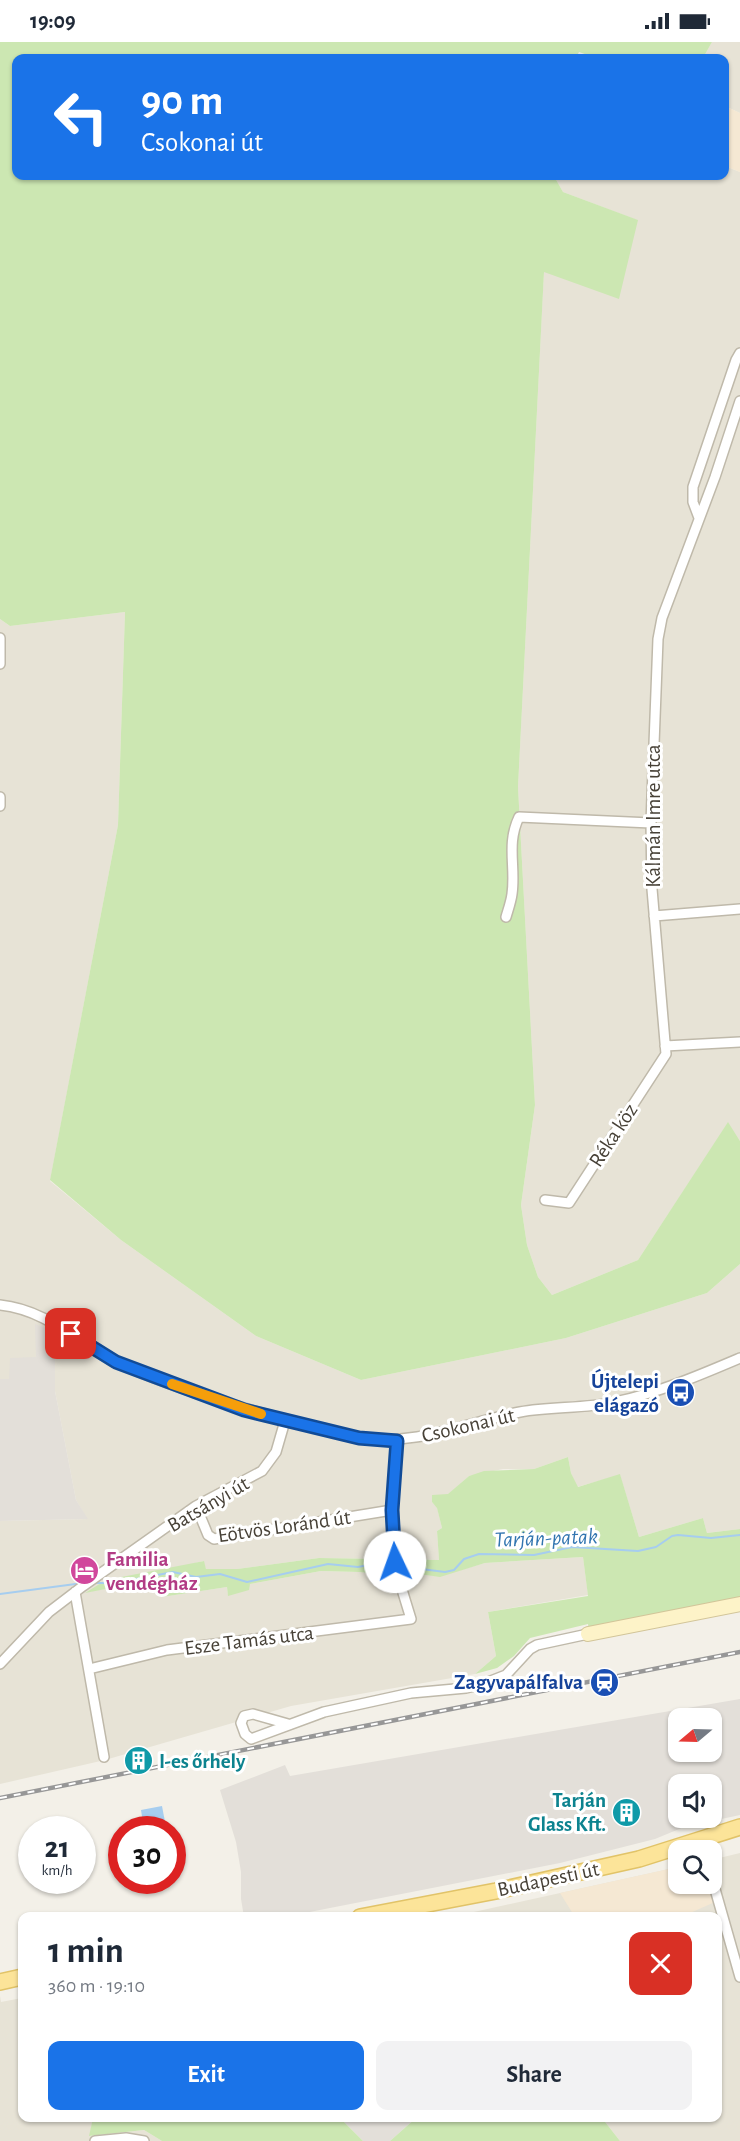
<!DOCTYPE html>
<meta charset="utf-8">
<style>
body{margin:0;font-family:"Alegreya Sans",sans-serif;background:#f2f2f3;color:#1f2937;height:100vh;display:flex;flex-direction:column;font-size:22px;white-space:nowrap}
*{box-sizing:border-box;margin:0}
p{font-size:20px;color:#747a83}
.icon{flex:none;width:33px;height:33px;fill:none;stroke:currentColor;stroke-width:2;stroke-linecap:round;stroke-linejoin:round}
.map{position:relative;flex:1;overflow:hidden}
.drawer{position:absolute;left:18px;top:1870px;width:704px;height:210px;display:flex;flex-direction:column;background:#fff;border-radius:12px;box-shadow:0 2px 4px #0004}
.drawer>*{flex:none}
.guide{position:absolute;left:12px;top:12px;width:717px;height:126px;border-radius:12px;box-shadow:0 2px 4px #0004;background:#1a73e8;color:#fff;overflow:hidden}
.needle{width:39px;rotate:251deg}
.buttons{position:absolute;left:668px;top:1666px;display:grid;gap:12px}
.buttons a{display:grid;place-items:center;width:54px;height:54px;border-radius:12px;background:#fff;box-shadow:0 2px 4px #0004;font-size:30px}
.speed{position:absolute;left:18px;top:1774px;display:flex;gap:12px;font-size:30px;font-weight:700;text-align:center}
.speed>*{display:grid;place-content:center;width:78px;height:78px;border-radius:50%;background:#fff;box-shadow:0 2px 4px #0004;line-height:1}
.speed small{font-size:15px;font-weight:400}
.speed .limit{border:9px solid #d22;background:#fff;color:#111}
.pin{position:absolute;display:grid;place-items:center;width:51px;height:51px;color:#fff;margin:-26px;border-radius:12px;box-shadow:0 3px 9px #0006}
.me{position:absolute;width:66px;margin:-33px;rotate:357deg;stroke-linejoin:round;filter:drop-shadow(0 0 4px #0008)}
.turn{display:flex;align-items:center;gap:21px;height:126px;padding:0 30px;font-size:27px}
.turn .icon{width:78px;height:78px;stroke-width:2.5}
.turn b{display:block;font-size:42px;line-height:51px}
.round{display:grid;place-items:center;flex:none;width:63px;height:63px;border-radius:12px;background:#f2f2f3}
.summary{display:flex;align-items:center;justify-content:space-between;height:102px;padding:0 30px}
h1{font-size:36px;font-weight:700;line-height:45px}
.button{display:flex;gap:12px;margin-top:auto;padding:12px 30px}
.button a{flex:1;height:69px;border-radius:12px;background:#1a73e8;color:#fff;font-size:24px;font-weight:700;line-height:69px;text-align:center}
.button a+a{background:#f2f2f3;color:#1f2937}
.status{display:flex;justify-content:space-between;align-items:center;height:42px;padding:0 30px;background:#fff;direction:ltr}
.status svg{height:16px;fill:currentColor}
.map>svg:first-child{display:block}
</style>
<div class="status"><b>19:09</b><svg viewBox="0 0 49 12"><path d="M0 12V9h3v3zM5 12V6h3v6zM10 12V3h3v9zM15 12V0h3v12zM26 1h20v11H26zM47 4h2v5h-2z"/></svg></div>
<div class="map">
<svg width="740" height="2099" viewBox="0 0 740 2099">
<rect width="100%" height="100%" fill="#f3f0e8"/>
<!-- residential -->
<path fill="#e7e3d6" d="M712,0h28v71l-15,-7 -1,-48h-21z
M725,124l15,6v969l-12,-18 -90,137 -86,35 -14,-18 -11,-32 -6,-40 14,-100 -17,-318 26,-516 93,-51 -74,-28 -9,-16h170z
M125,570l-7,213 -68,356 71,59 135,96 105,44 205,-42 141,-45 33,-29v265l-33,4 -4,-15 -64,19 -19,-62 -43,12 -6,-14 -3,-16 -34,12h-31l-34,7 -20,18 -17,8 5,5 5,21 -5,3 2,29 -120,-2 -82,11h-31l-3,-8 -116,31 55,-10 17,2 3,13 65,-10 1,8 22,-11 71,-13 38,1 46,5 14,-3 21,2 45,-13 98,-6 5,38 -100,17 8,44 -21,18 -184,32 -186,54 -105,24v-263l87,-2 -11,-19 -21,-109 -1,-59 -18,25 -27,22h-9v-760l10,7z
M740,1811v288h-120l-18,-23h115v-201h-258l1,-2 218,-48v17h33v-24z
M0,1954l1,6 21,-4v120h71l-3,18 54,-6 18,11h-162z"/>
<!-- commercial -->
<path fill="#f5e8d3" d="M725,64l15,7v59l-15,-6z
M678,1825v17h32l5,18 -34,15h-53l-3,-3 -6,3h-44l-15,-24z"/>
<!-- industrial -->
<path fill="#e3dfd9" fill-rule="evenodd" d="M35,1282l20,8v59l21,109 12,19 -88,2v-142h9l1,-21 26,-1z
M740,1657v116l-56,12 -29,12 -95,24 -276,54h-40l-3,-18v-27l-5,-30 -16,-52 65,-25 5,11zM678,1677h33v33h-33zM678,1743h33v33h-33z
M340,2076h76l-26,23h-27z"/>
<!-- green -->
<path fill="#cce7b2" d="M0,0h712l-9,16h-107l-17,-6 -3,6h-560v118h538l9,16 75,28 -19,79 -75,-27 -26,515 17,318 -14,100 6,40 11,32 14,18 86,-35 90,-138 12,19v123l-33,29 -141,45 -205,42 -105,-44 -135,-96 -71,-60 68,-355 7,-213 -115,14 -10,-7z
M568,1415l3,16 7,14 42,-13 19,63 64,-19 4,15 33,-4v81l-150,30 -2,-16 -58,14 -16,18 -17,12 -22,6 21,-18 -8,-44 100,-16 -5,-39 -98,6 -45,14 -21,-3 -14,3 -46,-5 -38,-1 -71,13 -1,6 -21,6 -1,-9 -65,10 -4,-13 -16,-2 -57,11 21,-13 98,-19 2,8h31l82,-11 120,2 -2,-29 5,-3 -5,-20 -5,-6v-7l16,-1 21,-18 15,-5 50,-2z
M93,2076h247l23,23h-201l-18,-11 -55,6z
M416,2076h186l18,23h-230z"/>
<!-- water -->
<path fill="#a6cdef" d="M162,1764l4,21 -22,3 -3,-20z"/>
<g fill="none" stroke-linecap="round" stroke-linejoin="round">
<!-- stream -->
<path stroke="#a6cdef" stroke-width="2" d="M398,1524l47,6 9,-2 10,-11 15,-5 55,1 38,-8 66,4 18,-4 16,-11 6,-1 33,3 29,-3
M92,1541h24l57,-11 23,5 24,-3 27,8 81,-18 30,3 15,-3 19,2
M0,1552l83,-11"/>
<defs>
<path id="street" d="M699,476l-6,-16v-15l43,-127 4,-7
M0,622v-26
M0,755v9
M654,874l86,-7
M506,875c2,-7 5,-15 6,-23 4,-27 -6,-50 7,-77l132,6
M665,1004l75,-4
M545,1158l24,3 97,-149 -14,-165 -1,-66 7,-184 4,-21 53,-141 25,-76
M0,1263c50,5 83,43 127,62 75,32 153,52 232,71 59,8 105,-15 161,-26 31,-6 64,-3 95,-10 43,-9 85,-27 125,-44
M196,1464l12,29 6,4 178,-29
M75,1550l29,165
M0,1622l49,-52 34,-26 113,-80 66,-35 14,-19 9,-31
M89,1627l78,-19 244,-31 -15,-49 -1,-9 -3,-51 5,-69
M288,1682l-35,-10 -9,2 -3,7 4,11 6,5 73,-27 87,-19 55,-5 17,-4 23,-9 24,-26 7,-4 51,-11
M711,1833l29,102
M95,2099l31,-3 18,3"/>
<path id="secondary" d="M588,1592l152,-30"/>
<path id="primary" d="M360,1875l136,-26 143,-32 101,-32
M0,1940l22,-5"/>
</defs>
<!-- street casing -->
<use href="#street" stroke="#bfb9aa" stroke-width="12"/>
<!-- secondary casing -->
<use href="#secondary" stroke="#d2c599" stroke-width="16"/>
<!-- primary casing -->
<use href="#primary" stroke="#e1c368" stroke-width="18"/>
<!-- street -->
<use href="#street" stroke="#fff" stroke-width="9"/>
<!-- secondary -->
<use href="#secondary" stroke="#fdf3c8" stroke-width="14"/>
<!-- primary -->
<use href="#primary" stroke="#fce499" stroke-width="15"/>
<defs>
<path id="rail" d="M0,1756l740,-146"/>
</defs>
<!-- rail casing -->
<use href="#rail" stroke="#979797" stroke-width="4.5"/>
<!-- rail -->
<use href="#rail" stroke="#fff" stroke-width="2" stroke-dasharray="7" stroke-linecap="butt"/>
</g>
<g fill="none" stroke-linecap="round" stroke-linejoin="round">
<defs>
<path id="route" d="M71,1292l45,28 128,48 115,28 38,3 -5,69 3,52"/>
</defs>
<!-- route casing -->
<use href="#route" stroke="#114b97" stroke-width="15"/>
<!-- route -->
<use href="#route" stroke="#1a73e8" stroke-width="10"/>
<!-- slow -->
<path stroke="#f59e0b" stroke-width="10" d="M172,1342l89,30"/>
</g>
<!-- icons -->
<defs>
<symbol id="bus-disc" viewBox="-11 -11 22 22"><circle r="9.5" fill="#1a4fb4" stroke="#fff"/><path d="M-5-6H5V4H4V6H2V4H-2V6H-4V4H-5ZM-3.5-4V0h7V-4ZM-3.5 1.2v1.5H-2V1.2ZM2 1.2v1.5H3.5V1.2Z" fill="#fff"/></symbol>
<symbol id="hotel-disc" viewBox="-11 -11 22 22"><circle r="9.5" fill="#d1479c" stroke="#fff"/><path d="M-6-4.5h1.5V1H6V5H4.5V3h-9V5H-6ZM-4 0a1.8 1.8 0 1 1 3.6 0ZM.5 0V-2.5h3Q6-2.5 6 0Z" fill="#fff"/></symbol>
<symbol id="station-disc" viewBox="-11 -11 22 22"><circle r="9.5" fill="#1a4fb4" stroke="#fff"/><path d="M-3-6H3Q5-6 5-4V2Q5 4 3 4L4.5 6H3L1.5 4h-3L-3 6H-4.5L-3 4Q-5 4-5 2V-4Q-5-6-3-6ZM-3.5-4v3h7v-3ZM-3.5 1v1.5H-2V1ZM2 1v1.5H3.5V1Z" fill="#fff"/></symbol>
<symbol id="building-disc" viewBox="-11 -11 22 22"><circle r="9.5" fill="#0f9aa8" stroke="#fff"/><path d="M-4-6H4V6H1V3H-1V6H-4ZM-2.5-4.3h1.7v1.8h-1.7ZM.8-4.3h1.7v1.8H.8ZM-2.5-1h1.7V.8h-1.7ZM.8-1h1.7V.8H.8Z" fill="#fff"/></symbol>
</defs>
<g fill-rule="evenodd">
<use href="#bus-disc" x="664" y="1334" width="33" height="33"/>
<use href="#hotel-disc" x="68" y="1512" width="33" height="33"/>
<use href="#station-disc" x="588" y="1624" width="33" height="33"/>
<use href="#building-disc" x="122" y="1702" width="33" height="33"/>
<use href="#building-disc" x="610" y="1754" width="33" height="33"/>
</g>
<g text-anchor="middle" stroke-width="6" stroke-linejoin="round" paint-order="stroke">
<!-- street labels -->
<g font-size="21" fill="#474137" stroke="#fff">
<text transform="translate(653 774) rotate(-90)" y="7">Kálmán Imre utca</text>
<text transform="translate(613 1093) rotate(-57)" y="7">Réka köz</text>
<text transform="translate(468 1383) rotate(-13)" y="7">Csokonai út</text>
<text transform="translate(208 1462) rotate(-30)" y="7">Batsányi út</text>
<text transform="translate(284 1484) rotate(-8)" y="7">Eötvös Loránd út</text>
<text transform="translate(249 1598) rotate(-7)" y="7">Esze Tamás utca</text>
<text transform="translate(548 1837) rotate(-12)" y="7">Budapesti út</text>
</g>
<!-- transit labels -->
<g font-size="21" font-weight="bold" fill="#164399" stroke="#fff" text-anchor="end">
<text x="659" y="1346">Újtelepi<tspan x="659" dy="24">elágazó</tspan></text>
<text x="583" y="1647">Zagyvapálfalva</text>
</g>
<!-- hotel labels -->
<g font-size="21" font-weight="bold" fill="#b23c85" stroke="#fff" text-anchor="start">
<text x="106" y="1524">Familia<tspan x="106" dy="24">vendégház</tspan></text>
</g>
<!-- culture labels -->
<g font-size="21" font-weight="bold" fill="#0d838f" stroke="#fff" text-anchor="start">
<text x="159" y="1726">I-es őrhely</text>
<text x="606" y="1765" text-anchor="end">Tarján<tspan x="606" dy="24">Glass Kft.</tspan></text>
</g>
<!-- water labels -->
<g font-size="22" font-style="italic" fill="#3275b0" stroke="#fff">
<text transform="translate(546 1495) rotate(-2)" y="8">Tarján-patak</text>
</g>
</g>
</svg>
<div class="buttons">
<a><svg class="needle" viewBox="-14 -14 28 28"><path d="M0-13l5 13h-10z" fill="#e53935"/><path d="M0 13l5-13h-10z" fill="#747a83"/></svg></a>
<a><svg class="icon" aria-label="sound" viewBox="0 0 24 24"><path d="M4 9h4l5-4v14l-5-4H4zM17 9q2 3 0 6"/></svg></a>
<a><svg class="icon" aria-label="search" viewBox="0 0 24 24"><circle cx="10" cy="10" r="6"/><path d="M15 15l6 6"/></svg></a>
</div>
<div class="speed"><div>21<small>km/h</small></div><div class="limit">30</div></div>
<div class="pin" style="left:71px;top:1292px;background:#d93025"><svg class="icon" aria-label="arrive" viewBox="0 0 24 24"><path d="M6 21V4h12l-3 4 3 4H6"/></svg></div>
<svg class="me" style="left:395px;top:1520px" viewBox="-20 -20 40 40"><circle r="19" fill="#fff"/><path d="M0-13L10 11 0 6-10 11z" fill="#1a73e8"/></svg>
<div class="guide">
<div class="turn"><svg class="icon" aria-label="left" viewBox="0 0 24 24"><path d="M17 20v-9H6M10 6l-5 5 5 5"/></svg><div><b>90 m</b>Csokonai út</div></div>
</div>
<section class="drawer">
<div class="summary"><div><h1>1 min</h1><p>360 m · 19:10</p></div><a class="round" style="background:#d93025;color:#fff"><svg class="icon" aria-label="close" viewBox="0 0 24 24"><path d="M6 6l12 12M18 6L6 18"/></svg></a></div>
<div class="button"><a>Exit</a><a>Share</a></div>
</section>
</div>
